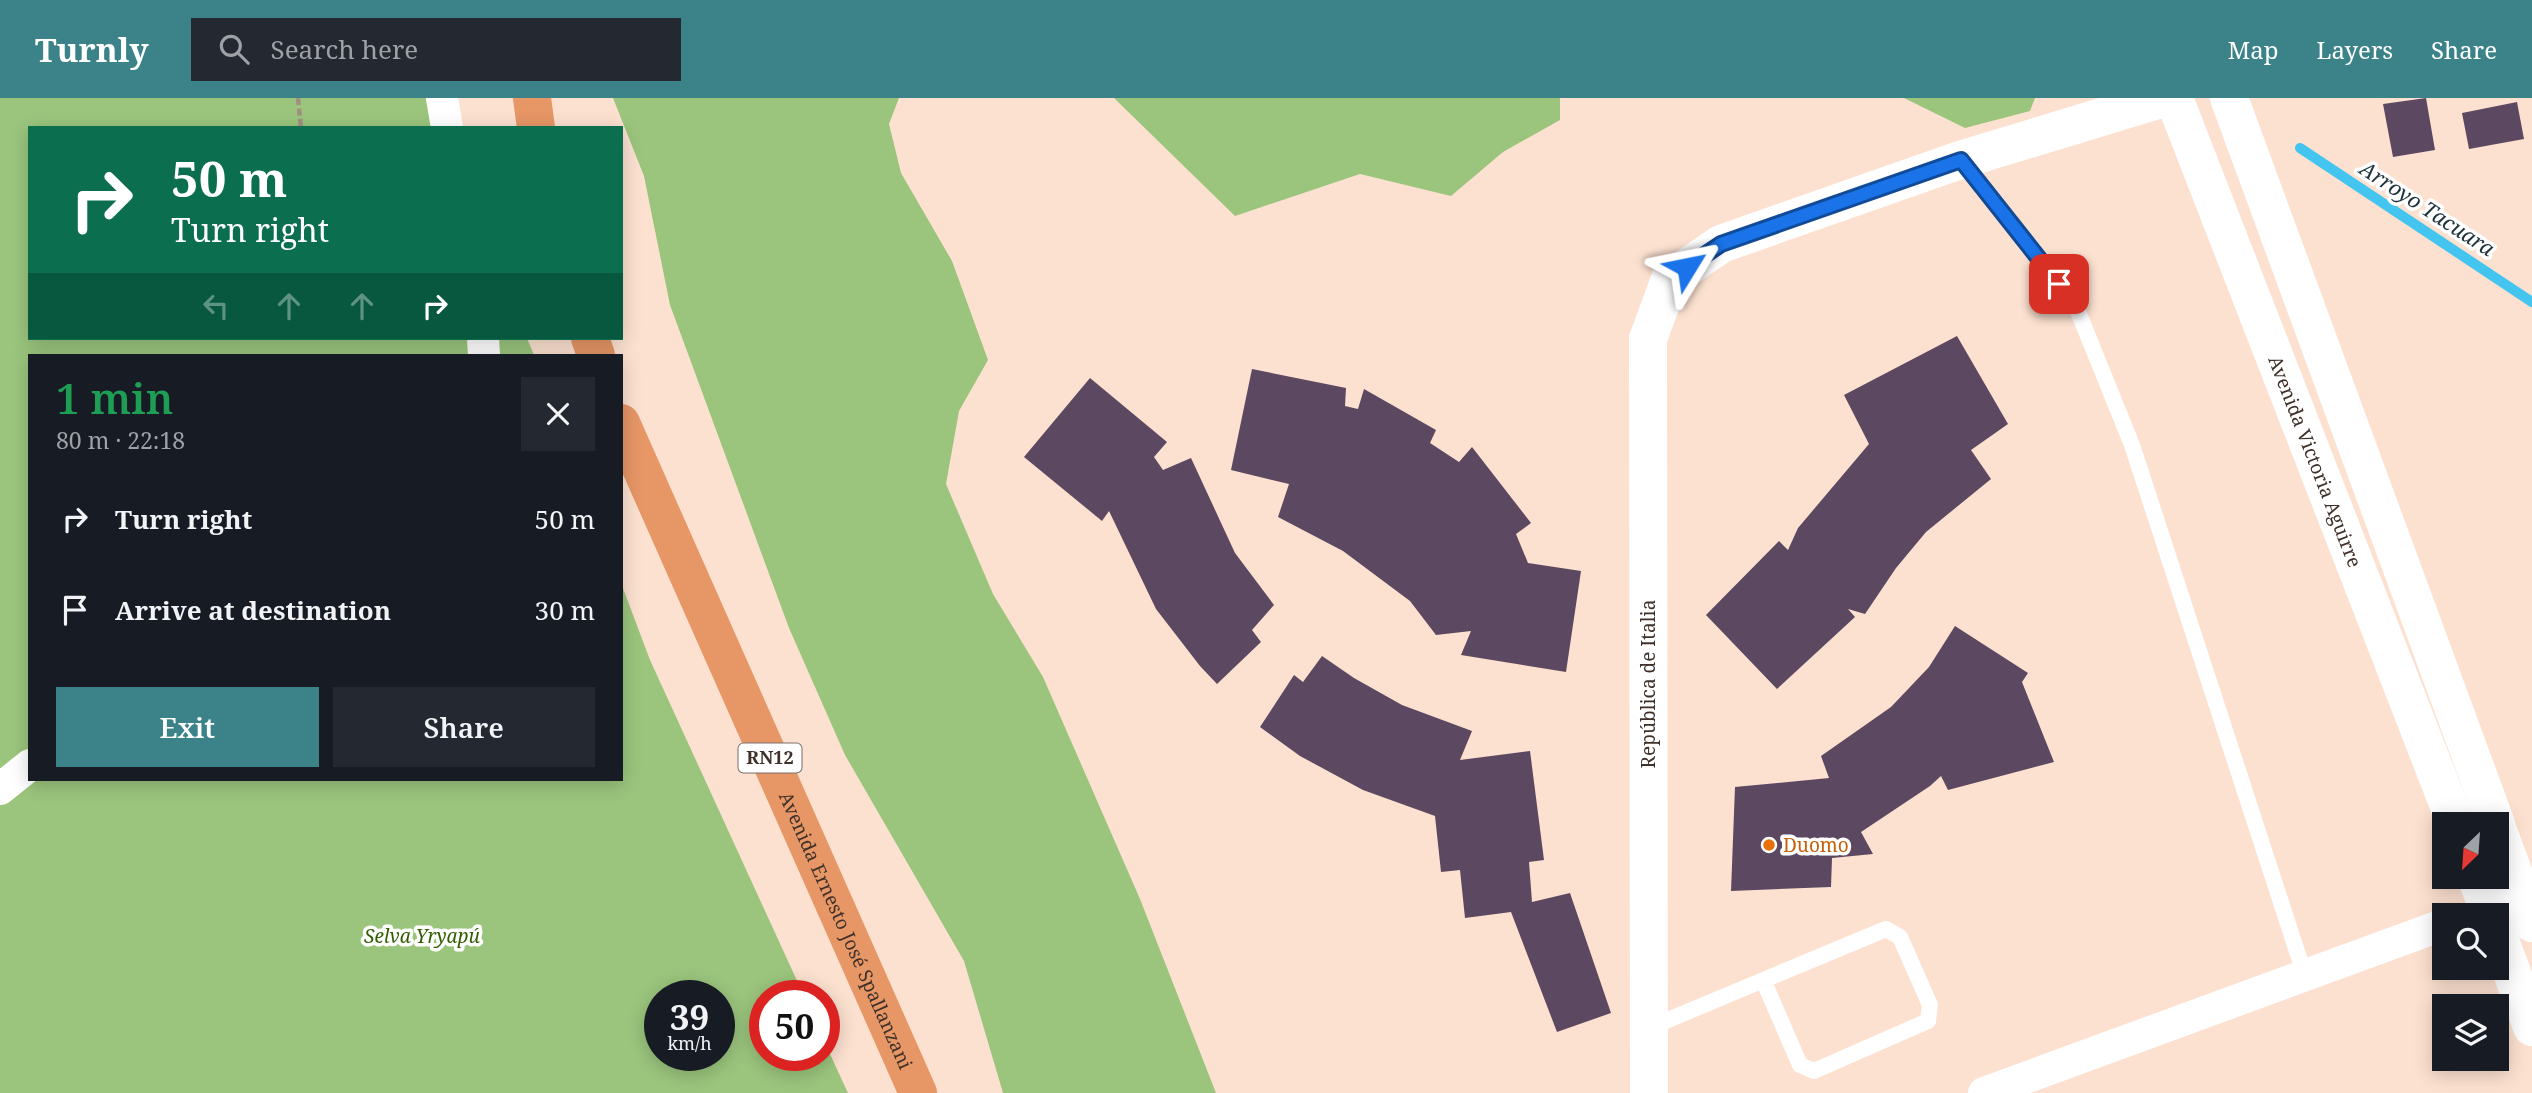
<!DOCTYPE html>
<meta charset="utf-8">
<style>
body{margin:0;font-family:"Noto Serif",serif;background:#242831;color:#f1f3f6;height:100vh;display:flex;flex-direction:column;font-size:26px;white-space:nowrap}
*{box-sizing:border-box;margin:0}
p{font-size:23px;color:#9ea1a6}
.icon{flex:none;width:38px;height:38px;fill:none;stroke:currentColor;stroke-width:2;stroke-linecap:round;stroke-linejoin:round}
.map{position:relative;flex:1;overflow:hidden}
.panel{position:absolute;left:28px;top:256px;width:595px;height:427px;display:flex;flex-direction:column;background:#171b24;border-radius:0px;box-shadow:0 4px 18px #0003}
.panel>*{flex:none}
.guide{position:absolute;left:28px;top:28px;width:595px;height:214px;border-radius:0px;box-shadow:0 4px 18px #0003;background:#0b6e4f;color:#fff;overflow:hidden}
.needle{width:46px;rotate:205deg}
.buttons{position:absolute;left:2432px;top:714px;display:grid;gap:14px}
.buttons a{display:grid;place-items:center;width:77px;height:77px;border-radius:0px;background:#171b24;box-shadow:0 4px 18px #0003;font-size:35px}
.speed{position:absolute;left:644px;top:882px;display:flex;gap:14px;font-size:35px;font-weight:700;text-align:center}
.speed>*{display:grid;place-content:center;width:91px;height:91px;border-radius:50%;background:#171b24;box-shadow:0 4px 18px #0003;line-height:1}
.speed small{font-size:18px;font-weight:400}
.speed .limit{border:10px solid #d22;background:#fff;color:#111}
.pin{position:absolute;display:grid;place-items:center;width:60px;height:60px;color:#fff;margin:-30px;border-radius:14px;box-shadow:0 4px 10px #0006}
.me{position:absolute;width:77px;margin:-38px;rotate:55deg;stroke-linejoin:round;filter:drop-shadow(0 0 5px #0008)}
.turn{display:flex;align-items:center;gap:24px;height:147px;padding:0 28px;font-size:32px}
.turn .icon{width:91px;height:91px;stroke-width:2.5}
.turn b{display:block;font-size:49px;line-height:60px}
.lanes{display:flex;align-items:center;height:66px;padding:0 28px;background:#0003;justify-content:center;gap:35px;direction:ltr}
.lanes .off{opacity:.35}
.round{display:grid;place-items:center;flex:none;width:74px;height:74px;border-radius:0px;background:#242831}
.headline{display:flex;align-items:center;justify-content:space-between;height:119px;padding:0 28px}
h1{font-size:42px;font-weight:600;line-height:52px;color:#1e9e55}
.button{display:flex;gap:14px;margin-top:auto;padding:14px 28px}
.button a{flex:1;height:80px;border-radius:0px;background:#3b8389;color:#fff;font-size:28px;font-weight:600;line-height:80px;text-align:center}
.button a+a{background:#242831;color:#f1f3f6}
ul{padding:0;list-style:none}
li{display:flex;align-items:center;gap:21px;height:91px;padding:0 28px}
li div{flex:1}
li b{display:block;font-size:26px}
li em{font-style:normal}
header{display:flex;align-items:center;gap:42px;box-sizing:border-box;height:98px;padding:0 35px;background:#3b8389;color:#fff}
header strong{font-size:33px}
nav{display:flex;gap:38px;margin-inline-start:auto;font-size:24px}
.search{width:490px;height:63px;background:#242831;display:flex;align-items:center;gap:18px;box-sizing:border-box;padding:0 24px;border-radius:0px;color:#9ea1a6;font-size:26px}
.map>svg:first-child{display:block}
</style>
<header>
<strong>Turnly</strong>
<div class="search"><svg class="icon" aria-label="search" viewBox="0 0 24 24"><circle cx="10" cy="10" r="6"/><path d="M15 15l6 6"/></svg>Search here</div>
<nav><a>Map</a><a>Layers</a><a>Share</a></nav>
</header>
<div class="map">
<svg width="2532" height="995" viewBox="0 0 2532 995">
<rect width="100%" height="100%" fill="#fce1d0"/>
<!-- green -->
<path fill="#9bc57d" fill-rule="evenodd" d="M0,0h457l4,30h-431v210h497l7,17h-504v424h591v-196l29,77 154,336h-39v59h59v-14l24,52h-848zM660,898h59v59h-59z
M613,0h286l-10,26 12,49 51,88 36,99 -29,51 -13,73 47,110 50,83 97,222 76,194h-213l-39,-132 -119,-206 -56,-127 -119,-323 -26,-129z
M1114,0h446v22l-57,32 -52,44 -91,-22 -125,42z
M1904,0h131l-5,13 -65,17z"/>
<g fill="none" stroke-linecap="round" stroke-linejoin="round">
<!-- stream -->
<path stroke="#43c5ef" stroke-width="10" d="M2300,50l232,154"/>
</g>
<!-- building -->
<path fill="#5c4861" d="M2426,0l9,52 -42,7 -10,-53z
M2517,4l7,37 -55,10 -7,-36z
M1957,238l51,88 -37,26 20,29 -65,53 -30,36 -31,46 -17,-5 7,8 -78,72 -71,-74 73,-74 9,9 10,-22 71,-84 -25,-49z
M1252,271l94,19 -1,18 13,3 6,-20 72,41 -6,13 29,19 13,-15 59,76 -15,11 12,29 53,8 -15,101 -105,-17 10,-24 -35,4 -26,-34 -67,-50 -65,-34 11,-33 -58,-14z
M1090,280l77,64 -13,15 9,13 28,-12 44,95 39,52 -22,25 9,12 -44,42 -17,-18 -44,-57 -47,-98 -7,10 -78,-64z
M1955,528l73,47 -6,9 32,80 -106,28 -7,-14 -11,10 -69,46 12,22 -41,4 -1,29 -100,4 4,-104 94,-9 -8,-22 70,-49 38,-40z
M1322,558l32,22 48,27 70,26 -12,29 70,-9 14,109 -15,2 3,40 38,-9 41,120 -54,19 -46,-120 -46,6 -5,-48 -19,2 -6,-56 -72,-26 -63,-34 -40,-29 34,-52 9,7z"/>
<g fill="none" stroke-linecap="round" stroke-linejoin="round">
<!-- path -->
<path stroke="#a38e82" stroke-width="4.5" stroke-dasharray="7 3.5" stroke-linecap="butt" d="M298,0l3,30"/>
<!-- service -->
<path stroke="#fff" stroke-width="16" d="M1961,63l114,143 57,141 173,531
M1651,929l235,-98 14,8 30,68 -2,16 -114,50 -14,-6 -36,-83"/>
<!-- minor -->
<path stroke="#fff" stroke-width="32" d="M442,0l5,30
M483,240l1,17
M0,691l30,-24
M1984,995l461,-169"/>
<!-- secondary -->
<g stroke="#fff" stroke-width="38">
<path id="s1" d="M2174,0l282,726"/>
<path d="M2229,0l267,726"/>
<path d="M2497,730l35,95"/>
<path d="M2476,779l15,38"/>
<path d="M2497,834l35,95"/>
<path d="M1649,995l-1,-754 22,-60 51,-35 239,-84 204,-62"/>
</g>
<!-- trunk -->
<g stroke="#e79666" stroke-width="38">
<path d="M532,0l4,30"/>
<path d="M590,240l6,17"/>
<path id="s2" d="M621,325l297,670"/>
</g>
</g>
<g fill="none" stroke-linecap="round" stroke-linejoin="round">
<defs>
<path id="route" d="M1687,169l34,-23 240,-84 98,124"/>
</defs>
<!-- route casing -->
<use href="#route" stroke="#114b97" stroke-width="18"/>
<!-- route -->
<use href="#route" stroke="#1a73e8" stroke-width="12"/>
</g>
<!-- markers -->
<circle fill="#e8710a" stroke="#fff" stroke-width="2.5" cx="1769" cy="747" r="7"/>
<g text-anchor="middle" stroke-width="7" stroke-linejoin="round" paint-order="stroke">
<!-- shield labels -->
<rect fill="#fff" stroke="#796f69" stroke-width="2" x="738.5" y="645.5" width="63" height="29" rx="5"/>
<g font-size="18" font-weight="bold" fill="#3f3129">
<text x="770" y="666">RN12</text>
</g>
<!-- street labels -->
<g font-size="19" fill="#3f3129" stroke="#fff">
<text dy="7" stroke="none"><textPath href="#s1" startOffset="390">Avenida Victoria Aguirre</textPath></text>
<text transform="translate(1648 586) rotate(-90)" y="7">República de Italia</text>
<text dy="7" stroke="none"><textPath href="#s2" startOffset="555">Avenida Ernesto José Spallanzani</textPath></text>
</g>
<!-- food labels -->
<g font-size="19" fill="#c56008" stroke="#fff" text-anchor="start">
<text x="1783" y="754">Duomo</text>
</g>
<!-- park labels -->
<g font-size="19" font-style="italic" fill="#335e00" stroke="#fff">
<text x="422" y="845">Selva Yryapú</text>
</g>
<!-- water labels -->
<g font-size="21" font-style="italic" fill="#1d333b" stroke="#fff">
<text transform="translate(2427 111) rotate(33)" y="7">Arroyo Tacuara</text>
</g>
</g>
</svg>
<div class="buttons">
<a><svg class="needle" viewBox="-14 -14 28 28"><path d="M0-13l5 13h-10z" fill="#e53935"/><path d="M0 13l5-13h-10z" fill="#9ea1a6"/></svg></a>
<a><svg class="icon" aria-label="search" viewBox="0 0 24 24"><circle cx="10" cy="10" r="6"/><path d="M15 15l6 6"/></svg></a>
<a><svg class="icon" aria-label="layers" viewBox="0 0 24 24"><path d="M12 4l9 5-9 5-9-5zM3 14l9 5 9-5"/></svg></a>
</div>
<div class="speed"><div>39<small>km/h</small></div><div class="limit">50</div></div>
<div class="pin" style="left:2059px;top:186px;background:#d93025"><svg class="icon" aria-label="arrive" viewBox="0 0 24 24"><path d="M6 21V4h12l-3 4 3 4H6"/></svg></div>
<svg class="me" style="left:1687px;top:169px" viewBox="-20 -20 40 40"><path d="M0-17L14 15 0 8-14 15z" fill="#1a73e8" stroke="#fff" stroke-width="4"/></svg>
<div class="guide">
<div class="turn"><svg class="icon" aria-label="right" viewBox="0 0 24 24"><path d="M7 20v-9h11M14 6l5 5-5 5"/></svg><div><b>50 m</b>Turn right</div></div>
<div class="lanes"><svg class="icon off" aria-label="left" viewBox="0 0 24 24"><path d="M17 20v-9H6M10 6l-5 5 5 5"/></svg><svg class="icon off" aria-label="ahead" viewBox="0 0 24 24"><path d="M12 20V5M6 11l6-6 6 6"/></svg><svg class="icon off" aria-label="ahead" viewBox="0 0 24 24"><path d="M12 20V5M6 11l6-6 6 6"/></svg><svg class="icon" aria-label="right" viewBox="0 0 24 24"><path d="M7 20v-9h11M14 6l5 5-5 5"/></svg></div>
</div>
<section class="panel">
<div class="headline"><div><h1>1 min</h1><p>80 m · 22:18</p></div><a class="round"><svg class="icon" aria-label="close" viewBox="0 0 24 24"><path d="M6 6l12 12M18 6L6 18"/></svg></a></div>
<ul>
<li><svg class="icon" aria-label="right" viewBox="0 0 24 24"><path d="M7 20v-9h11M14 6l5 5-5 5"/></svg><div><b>Turn right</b></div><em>50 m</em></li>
<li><svg class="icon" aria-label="arrive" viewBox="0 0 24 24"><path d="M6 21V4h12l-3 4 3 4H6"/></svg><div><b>Arrive at destination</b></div><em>30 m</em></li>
</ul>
<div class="button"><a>Exit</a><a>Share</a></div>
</section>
</div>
